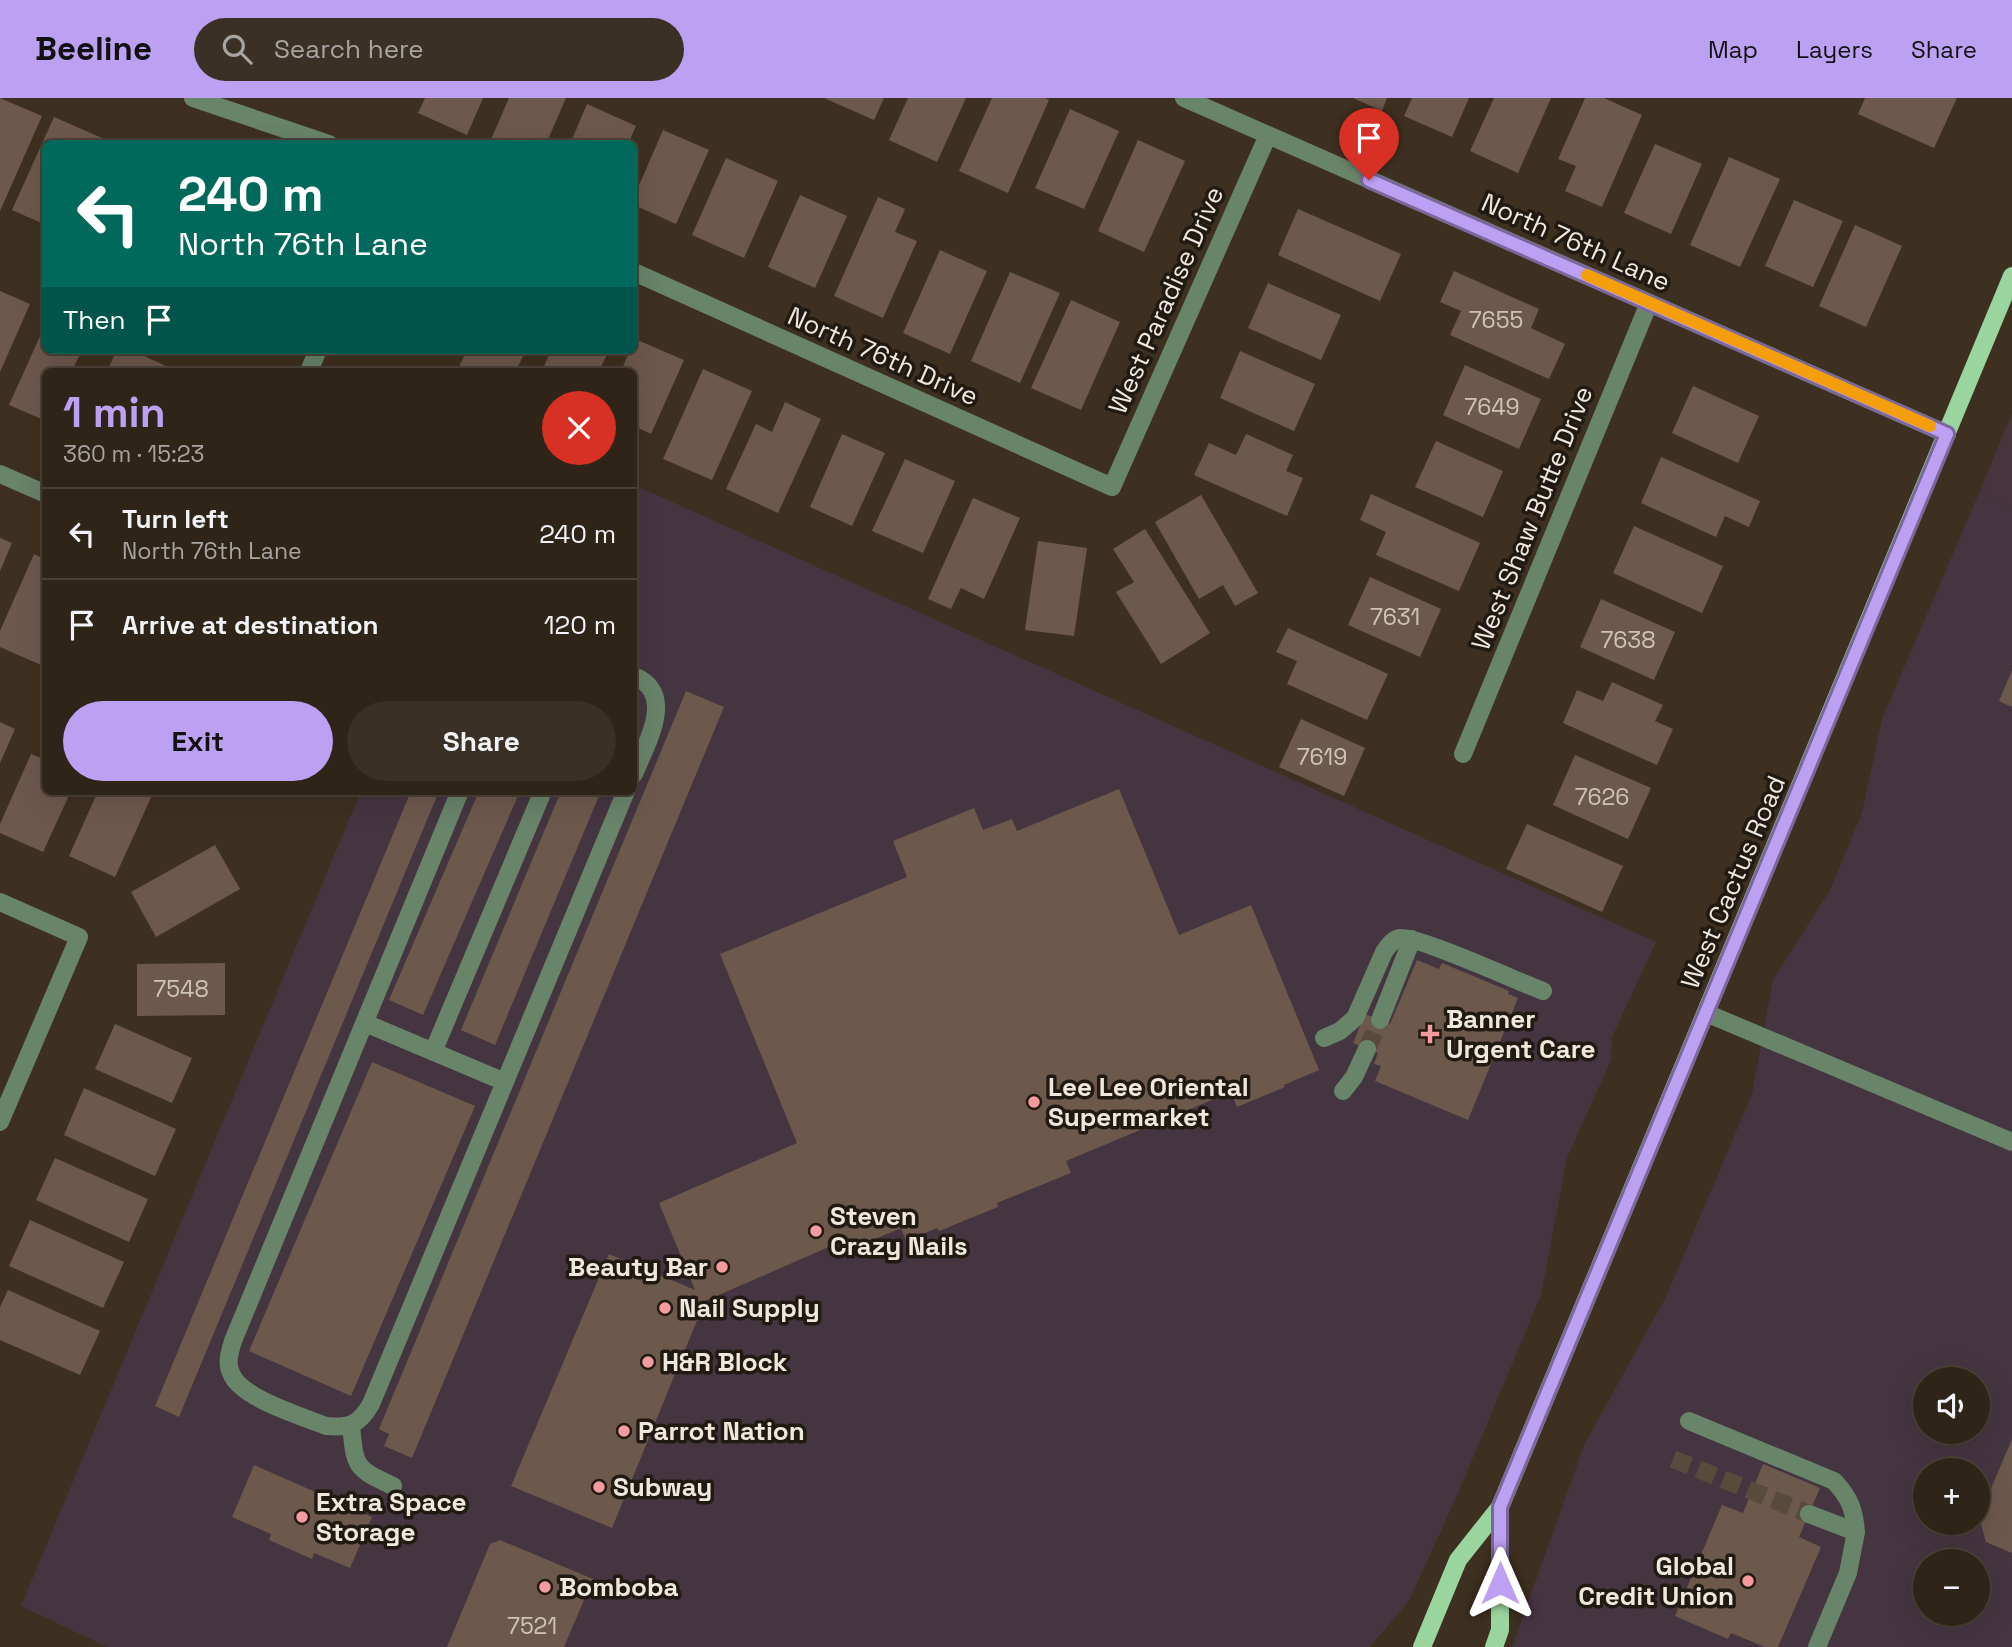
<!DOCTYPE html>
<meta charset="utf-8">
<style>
body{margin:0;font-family:"Space Grotesk",sans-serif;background:#3a3025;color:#f1f3f6;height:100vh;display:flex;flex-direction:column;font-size:26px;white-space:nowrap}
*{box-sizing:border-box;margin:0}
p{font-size:23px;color:#a7a4a2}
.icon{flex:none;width:38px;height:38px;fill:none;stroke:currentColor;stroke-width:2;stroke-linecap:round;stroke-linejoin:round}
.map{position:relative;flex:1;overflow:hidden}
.drawer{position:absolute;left:42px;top:270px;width:595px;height:427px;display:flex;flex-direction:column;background:#2e2418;border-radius:10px;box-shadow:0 7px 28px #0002,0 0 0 2px #494137}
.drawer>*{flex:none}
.top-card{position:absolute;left:42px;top:42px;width:595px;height:214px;border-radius:10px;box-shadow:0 7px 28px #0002,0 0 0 2px #494137;background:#00695c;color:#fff;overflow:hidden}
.buttons{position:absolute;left:1913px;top:1269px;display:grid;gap:14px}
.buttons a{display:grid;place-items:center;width:77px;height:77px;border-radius:50%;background:#2e2418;box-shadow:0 7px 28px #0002,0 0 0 2px #494137;font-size:35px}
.pin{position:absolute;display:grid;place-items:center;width:60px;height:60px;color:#fff;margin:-72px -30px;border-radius:50% 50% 50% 0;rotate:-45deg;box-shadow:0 0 7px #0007}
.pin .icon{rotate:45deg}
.me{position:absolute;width:77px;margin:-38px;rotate:0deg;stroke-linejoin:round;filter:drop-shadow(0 0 5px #0008)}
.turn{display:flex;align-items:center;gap:24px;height:147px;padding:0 21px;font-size:32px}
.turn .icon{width:91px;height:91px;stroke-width:2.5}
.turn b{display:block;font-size:49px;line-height:60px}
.then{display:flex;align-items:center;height:66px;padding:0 21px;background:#0003;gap:14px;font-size:26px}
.round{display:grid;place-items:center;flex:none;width:74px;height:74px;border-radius:37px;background:#3a3025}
.head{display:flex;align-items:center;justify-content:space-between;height:119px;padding:0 21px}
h1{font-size:42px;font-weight:800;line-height:52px;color:#bca0f2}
.button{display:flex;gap:14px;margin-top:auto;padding:14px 21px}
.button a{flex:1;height:80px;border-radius:42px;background:#bca0f2;color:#111;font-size:28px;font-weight:800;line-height:80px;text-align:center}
.button a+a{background:#3a3025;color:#f1f3f6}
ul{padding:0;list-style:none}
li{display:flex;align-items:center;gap:21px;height:91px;padding:0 21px;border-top:2px solid #494137}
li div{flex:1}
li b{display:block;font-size:26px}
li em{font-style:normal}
header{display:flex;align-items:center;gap:42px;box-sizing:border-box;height:98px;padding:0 35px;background:#bca0f2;color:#111}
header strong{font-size:33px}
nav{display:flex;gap:38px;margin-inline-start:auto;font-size:24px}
.search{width:490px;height:63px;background:#3a3025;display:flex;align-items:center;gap:18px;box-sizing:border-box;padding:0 24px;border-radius:38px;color:#a7a4a2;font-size:26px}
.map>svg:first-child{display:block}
</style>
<header>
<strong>Beeline</strong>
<div class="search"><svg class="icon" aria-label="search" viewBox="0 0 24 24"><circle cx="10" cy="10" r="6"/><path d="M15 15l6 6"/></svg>Search here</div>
<nav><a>Map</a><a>Layers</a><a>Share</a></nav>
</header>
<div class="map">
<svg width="2012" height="1549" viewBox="0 0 2012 1549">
<rect width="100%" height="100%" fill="#3e3020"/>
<!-- commercial -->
<path fill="#453541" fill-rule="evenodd" d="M634,387l1022,457 -44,95 -1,23 -44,98 -26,137 -82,196 -50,110 -36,42 -2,4h-1264l-86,-41 340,-815h273z
M1979,395l33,15v1139h-500l73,-204 81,-146 86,-203 21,-114 57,-90 32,-77 20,-94zM1925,1281h53v53h-53zM1925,1372h53v52h-53zM1925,1463h53v53h-53z"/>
<!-- industrial -->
<path fill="#47343c" d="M2012,315v95l-33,-15z"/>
<!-- building -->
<path fill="#6d584c" d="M0,0l42,18 -42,95z
M425,0h58l-16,37 -49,-22z
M509,0h57l-20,46h-57z
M824,0h60l-10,22z
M908,0h58l-29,64 -48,-22z
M992,0h53l4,2 -41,93 -49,-22z
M1353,0h34l-5,13z
M1412,0h57l-17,39 -48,-21z
M1494,0h57l-33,75 -48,-22z
M1585,0h19l38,17 -40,92 -37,-16 11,-25 -18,-7z
M1865,0h92l-23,50 -76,-34z
M587,6l49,22 -8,18h-58z
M1070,11l49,22 -35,78 -49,-21z
M54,19l48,21 -2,6h-54v81l-34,-15z
M663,32l46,20 -33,74 -42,-19v-8z
M1138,42l47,21 -41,91 -46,-21z
M1655,46l47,20 -31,70 -47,-21z
M1729,59l51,22 -40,88 -50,-22z
M726,60l52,23 -34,77 -52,-23z
M800,97l47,21 -32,72 -47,-21z
M878,99l27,12 -10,23 22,9 -34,77 -49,-22z
M1794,102l49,21 -30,66 -48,-21z
M1298,111l103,45 -21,47 -102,-46z
M1855,127l47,21 -36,81 -47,-21z
M940,152l47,21 -37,83 -47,-21z
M1454,173l85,38 -8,19 34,16 -16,35 -99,-44 11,-24 -21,-9z
M1010,174l50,21 -40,90 -49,-22z
M1268,185l73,32 -20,45 -73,-32z
M0,193l30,13 -30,68z
M1071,202l49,22 -39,88 -50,-22z
M46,225v27h36l-10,21h-26v50l-37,-16z
M635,241l49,21 -33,74 -17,-8v-55h-13l9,-21h4z
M117,252h14l35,16 -3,5h-56z
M467,252h59l-10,21h-17l-6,-3 -1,3h-35z
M551,252h58l-10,21h-57z
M1240,253l75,33 -21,47 -74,-33z
M1465,267l76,34 -22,50 -76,-34z
M703,271l49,22 -40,89 -49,-21z
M1693,288l66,30 -21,47 -66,-30z
M785,304l36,17 -43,94 -52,-24 30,-65 16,8z
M842,336l43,19 -33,73 -42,-19z
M1246,336l47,21 -7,16 17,7 -16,38 -93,-41 15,-32 27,12z
M1436,343l67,30 -20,46 -68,-30z
M1661,359l99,44 -11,26 -24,-11 -9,21 -75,-34z
M905,361l50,22 -32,72 -51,-22z
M1371,396l109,49 -21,48 -83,-36 10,-23 -26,-12z
M1201,397l57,98 -23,13 -12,-21 -24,14 -44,-77z
M973,400l47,20 -36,81 -23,-11 -10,21 -23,-10z
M1634,428l89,40 -21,47 -89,-40z
M1145,431l65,104 -49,31 -45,-72 18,-10 -21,-33z
M0,440l12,5 -12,28z
M1038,443l49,7 -13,88 -49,-6z
M34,456l12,6v96l-5,9 -41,-18v-16z
M1370,479l71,32 -21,48 -72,-32z
M1601,501l74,33 -21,48 -74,-33z
M1288,530l100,46 -21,46 -80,-36 10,-23 -21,-9z
M2012,572v37l-13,-6z
M1612,584l51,23 -8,16 18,8 -16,36 -94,-42 14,-33 26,11z
M686,593l38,16 -312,751 -28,-12 5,-12 -10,-5z
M1301,621l64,29 -21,48 -65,-29z
M0,624l15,7 -15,34z
M31,656l15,6v31h25l-28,61 -43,-19v-9z
M1575,657l76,33 -23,51 -75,-34z
M1119,691l60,146 72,-30 68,165 -35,15 1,2 -48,20 -6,-15 -165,69 5,12 -74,30 1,4 -59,24 -2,-3 -31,13 -5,-13 -59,25 -4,-10 -133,58 -93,227 -101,-42 98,-232 86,36 -36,-87 138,-60 -77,-189 187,-77 -14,-36 81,-33 9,22 29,-11 5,12z
M98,693h56l-39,86 -46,-21z
M411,693h28l-260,626 -24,-11z
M479,693h41l-97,224 -34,-15z
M561,693h40l-106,254 -34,-15z
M1527,726l96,42 -21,46 -96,-43z
M215,747l25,44 -84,48 -25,-45z
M1417,862l22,9 3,-6 67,28 -1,3 10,4 -50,122 -93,-39 6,-15 -7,-2 4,-11 -25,-10 12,-29 25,10z
M225,865v52l-88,1v-52z
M115,926l77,34 -20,45 -77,-34z
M372,964l103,44 -124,290 -102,-45z
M84,990l92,41 -21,47 -91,-41z
M55,1060l93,41 -19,43 -93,-42z
M30,1122l94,42 -21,46 -94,-42z
M8,1192l92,41 -20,44 -80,-35v-33z
M2012,1341v114l-26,-11 -7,-25z
M1763,1366l57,24 -21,49 22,10 -43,100h-13l-34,-14 -3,6 -53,-23 47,-111 21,8z
M254,1367l118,52 -22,51 -36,-15 -2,6 -43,-19 2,-6 -39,-17z
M500,1442l93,39 -29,68h-117l43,-103z"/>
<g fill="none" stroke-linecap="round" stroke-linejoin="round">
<!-- minor-tunnel -->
<path stroke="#594b3c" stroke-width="18" stroke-dasharray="18 9" stroke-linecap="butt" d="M1367,951l13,-29
M1673,1361l136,55"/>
<!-- minor -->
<path stroke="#688469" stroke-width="18" d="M193,0l136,46
M1184,0l763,336
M634,174l478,215 156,-352
M309,273l9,-21
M0,376l46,20
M634,578c43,18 12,68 0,98
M1463,656l186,-451
M460,693l-227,550c-3,10 -7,22 -2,32 9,25 70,43 95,53 23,2 33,-1 45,-22l255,-613
M0,804l79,35 -79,185
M1706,915l306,129
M1380,922l32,-81
M365,925l140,59
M1324,940l16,-7 15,-13 29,-66c4,-6 9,-13 16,-14 16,-3 121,45 143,53
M433,954l110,-261
M1343,993l11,-14 13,-28
M1689,1323l145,60c16,17 20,28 22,51
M351,1327c4,43 4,43 42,61
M1809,1416l47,18 -8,41 -31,74"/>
<!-- major -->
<path stroke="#9ad49e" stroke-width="18" d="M1422,1549l36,-87 42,-53 512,-1231
M1494,1549l6,-17v-123"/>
</g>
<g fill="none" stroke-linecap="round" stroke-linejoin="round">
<defs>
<path id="route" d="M1369,82l578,254 -447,1073v76"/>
</defs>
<!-- route casing -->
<use href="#route" stroke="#7a689d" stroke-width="18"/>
<!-- route -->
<use href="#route" stroke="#bca0f2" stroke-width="12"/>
<!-- slow -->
<path stroke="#f59e0b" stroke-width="12" d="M1587,177l343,151"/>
</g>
<!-- markers -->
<g fill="#f49b9f" stroke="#201a12" stroke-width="2.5">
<path d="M1426.5 925.5h7v7h7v7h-7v7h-7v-7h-7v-7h7z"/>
<circle cx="1034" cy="1004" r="7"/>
<circle cx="816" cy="1133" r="7"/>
<circle cx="722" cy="1169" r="7"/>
<circle cx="665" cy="1210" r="7"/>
<circle cx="648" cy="1264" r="7"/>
<circle cx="624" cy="1333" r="7"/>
<circle cx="599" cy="1389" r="7"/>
<circle cx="302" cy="1419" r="7"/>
<circle cx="1748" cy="1483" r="7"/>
<circle cx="545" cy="1489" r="7"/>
</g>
<g text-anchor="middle" stroke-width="7" stroke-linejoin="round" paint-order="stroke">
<!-- number labels -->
<g font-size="23" fill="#cfc3b9">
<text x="1496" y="230">7655</text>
<text x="1492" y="317">7649</text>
<text x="1395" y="527">7631</text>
<text x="1628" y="550">7638</text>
<text x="1322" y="667">7619</text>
<text x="1602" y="707">7626</text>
<text x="181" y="899">7548</text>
<text x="532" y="1536">7521</text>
</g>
<!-- street labels -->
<g font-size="26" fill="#f0e7dd" stroke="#201a12">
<text transform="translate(1576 144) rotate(24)" y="9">North 76th Lane</text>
<text transform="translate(1166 202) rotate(-66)" y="9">West Paradise Drive</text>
<text transform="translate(883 258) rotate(24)" y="9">North 76th Drive</text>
<text transform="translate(1532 420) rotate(-68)" y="9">West Shaw Butte Drive</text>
<text transform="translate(1733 784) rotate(-67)" y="9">West Cactus Road</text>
</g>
<!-- poi labels -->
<g font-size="26" font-weight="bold" fill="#f0e7dd" stroke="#201a12" text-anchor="start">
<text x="1446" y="930">Banner<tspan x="1446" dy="30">Urgent Care</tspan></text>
<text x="1048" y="998">Lee Lee Oriental<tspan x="1048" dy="30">Supermarket</tspan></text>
<text x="830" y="1127">Steven<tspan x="830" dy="30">Crazy Nails</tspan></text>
<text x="708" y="1178" text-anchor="end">Beauty Bar</text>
<text x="679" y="1219">Nail Supply</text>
<text x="662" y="1273">H&amp;R Block</text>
<text x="638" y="1342">Parrot Nation</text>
<text x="613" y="1398">Subway</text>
<text x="316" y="1413">Extra Space<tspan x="316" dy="30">Storage</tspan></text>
<text x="1734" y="1477" text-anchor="end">Global<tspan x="1734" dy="30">Credit Union</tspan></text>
<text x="559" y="1498">Bomboba</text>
</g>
</g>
</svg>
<div class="buttons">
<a><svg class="icon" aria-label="sound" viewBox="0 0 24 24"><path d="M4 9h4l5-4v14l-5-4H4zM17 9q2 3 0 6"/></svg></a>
<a>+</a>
<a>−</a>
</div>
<div class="pin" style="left:1369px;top:82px;background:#d93025"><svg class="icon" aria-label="arrive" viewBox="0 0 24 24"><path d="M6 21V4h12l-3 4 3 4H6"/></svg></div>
<svg class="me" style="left:1500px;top:1485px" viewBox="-20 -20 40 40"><path d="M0-17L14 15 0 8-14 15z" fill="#bca0f2" stroke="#fff" stroke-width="4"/></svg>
<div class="top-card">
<div class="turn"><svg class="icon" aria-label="left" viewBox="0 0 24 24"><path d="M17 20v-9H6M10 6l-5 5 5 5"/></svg><div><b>240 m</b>North 76th Lane</div></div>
<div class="then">Then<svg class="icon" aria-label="arrive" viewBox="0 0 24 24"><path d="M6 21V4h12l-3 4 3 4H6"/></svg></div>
</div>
<section class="drawer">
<div class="head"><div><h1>1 min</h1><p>360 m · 15:23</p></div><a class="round" style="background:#d93025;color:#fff"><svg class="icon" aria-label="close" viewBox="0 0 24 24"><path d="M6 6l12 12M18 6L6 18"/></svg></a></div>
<ul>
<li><svg class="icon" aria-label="left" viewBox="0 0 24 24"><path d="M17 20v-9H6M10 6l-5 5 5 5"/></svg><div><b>Turn left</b><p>North 76th Lane</p></div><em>240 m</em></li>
<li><svg class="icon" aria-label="arrive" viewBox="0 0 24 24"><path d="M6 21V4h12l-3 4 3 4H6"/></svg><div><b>Arrive at destination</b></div><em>120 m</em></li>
</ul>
<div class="button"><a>Exit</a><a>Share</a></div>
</section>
</div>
